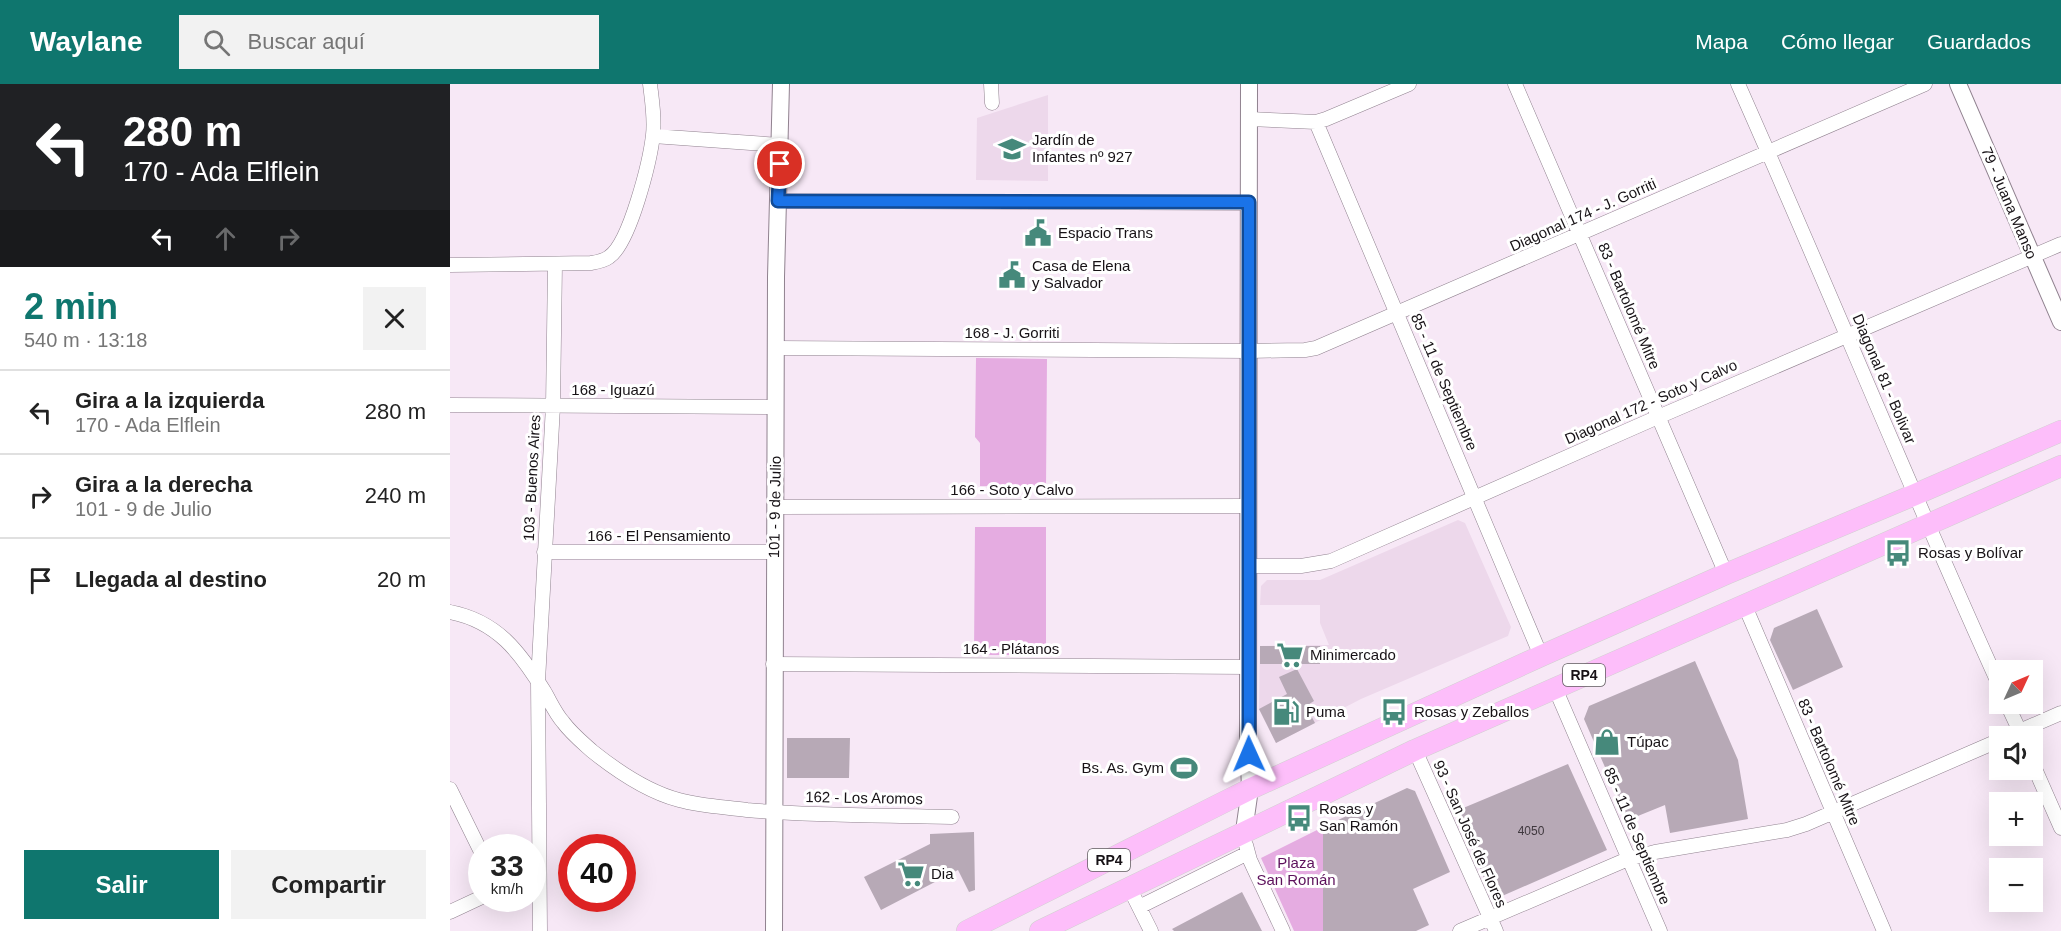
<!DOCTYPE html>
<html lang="es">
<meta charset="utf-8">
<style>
body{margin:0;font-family:Helvetica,sans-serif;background:#f2f2f2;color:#222;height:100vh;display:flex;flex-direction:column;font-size:22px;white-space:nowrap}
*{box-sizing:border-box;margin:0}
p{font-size:20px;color:#767676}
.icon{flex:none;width:33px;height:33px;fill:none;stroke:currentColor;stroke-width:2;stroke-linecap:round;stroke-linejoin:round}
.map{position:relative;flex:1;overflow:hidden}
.sheet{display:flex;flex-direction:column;background:#fff;width:450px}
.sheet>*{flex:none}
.banner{background:#202124;color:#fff;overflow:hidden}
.needle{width:39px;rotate:46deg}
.tools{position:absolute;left:1539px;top:576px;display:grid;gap:12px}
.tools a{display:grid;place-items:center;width:54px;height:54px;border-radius:0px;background:#fff;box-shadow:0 6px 24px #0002;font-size:30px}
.speed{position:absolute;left:18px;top:750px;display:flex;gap:12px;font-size:30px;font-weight:700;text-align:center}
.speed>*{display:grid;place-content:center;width:78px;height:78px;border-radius:50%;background:#fff;box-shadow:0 6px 24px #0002;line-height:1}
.speed small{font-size:15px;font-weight:400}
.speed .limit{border:9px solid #d22;background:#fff;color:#111}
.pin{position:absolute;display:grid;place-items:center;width:51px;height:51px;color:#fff;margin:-26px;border:3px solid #fff;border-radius:50%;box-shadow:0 2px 6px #0007}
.me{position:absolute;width:66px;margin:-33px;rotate:359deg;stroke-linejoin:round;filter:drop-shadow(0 0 4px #0008)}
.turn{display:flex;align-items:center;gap:21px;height:126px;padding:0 24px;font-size:27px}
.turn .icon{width:78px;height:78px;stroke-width:2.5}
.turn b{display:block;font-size:42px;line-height:51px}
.lanes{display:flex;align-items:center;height:57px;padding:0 24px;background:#0003;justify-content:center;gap:30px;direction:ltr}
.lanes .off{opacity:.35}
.round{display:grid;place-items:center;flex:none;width:63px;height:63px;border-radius:0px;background:#f2f2f2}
.headline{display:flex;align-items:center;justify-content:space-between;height:102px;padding:0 24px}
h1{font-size:36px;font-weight:600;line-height:45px;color:#0f766e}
.cta{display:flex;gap:12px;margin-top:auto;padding:12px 24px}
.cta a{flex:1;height:69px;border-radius:0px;background:#0f766e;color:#fff;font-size:24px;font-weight:600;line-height:69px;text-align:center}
.cta a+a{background:#f2f2f2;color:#222}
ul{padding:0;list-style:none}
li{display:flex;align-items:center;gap:18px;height:84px;padding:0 24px;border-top:2px solid #e0e0e0}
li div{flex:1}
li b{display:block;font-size:22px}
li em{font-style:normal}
header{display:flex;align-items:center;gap:36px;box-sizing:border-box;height:84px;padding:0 30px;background:#0f766e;color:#fff}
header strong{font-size:28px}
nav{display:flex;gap:33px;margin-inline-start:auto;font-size:21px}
.search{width:420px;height:54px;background:#f2f2f2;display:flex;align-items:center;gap:15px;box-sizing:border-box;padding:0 21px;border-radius:0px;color:#767676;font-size:22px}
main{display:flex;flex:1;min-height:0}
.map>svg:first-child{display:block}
</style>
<header>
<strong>Waylane</strong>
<div class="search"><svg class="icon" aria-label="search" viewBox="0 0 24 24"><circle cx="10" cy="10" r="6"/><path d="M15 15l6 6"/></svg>Buscar aquí</div>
<nav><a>Mapa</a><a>Cómo llegar</a><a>Guardados</a></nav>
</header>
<main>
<section class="sheet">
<div class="banner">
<div class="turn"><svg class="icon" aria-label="left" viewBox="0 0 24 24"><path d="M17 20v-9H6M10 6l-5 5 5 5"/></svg><div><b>280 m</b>170 - Ada Elflein</div></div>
<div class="lanes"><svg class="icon" aria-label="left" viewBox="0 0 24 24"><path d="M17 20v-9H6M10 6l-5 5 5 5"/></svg><svg class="icon off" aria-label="ahead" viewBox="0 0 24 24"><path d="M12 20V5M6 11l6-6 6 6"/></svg><svg class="icon off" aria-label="right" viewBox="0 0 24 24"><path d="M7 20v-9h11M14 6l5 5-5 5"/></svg></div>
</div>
<div class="headline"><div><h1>2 min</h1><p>540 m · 13:18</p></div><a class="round"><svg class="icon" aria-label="close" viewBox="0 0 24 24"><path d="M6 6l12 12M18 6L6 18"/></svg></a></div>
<ul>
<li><svg class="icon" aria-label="left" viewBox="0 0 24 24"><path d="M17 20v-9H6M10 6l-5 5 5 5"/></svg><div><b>Gira a la izquierda</b><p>170 - Ada Elflein</p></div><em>280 m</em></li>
<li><svg class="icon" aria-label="right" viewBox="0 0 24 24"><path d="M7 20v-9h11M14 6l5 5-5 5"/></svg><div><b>Gira a la derecha</b><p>101 - 9 de Julio</p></div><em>240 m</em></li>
<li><svg class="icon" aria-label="arrive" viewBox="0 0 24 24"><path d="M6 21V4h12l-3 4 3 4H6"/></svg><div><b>Llegada al destino</b></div><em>20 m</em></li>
</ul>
<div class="cta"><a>Salir</a><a>Compartir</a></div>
</section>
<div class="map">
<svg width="1611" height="847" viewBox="0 0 1611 847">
<rect width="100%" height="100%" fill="#f7e8f6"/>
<!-- built -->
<path fill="#edd8eb" d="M598,11v86l-72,-1 1,-62z
M1008,436l7,3 46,104 -3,9 -147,63 -85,44 -17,-34 1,-63 69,-1 -9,-22v-18h-60l1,-19 6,-6h53z"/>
<!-- green -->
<path fill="#e5ace1" d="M526,274l71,1 -1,128 -66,-1v-43l-5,-6z
M525,443h71v128h-72z
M873,743v104h-29l-33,-73z"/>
<!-- building -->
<path fill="#b7a9b6" d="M1367,525l26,58 -50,23 -23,-50 4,-12z
M810,562h60v18h-60z
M1245,577l43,99 10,59 -78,14 -5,-28 -37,15 -44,-101 5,-13z
M847,585l17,32 -8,5 9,17 -39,20 -17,-34 28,-15 -8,-17z
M337,654h63l-1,40h-62z
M1118,680l39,86 -114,50 -37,-89z
M957,704l8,3 35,81 -37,17 16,36 -13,6h-93v-104z
M524,748l1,58 -6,2 -11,-22 -77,40 -17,-33 66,-33v-10z
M792,808l20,39h-88l-2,-2z"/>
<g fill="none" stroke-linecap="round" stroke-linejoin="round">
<defs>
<path id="minor" d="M541,0l1,19
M1065,0l211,490
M1288,0c89,200 171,403 262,603
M799,35l67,3 10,-3 83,-35
M866,38l225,534
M203,52l127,9
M328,117l471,2
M0,181l141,-2c6,-1 13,-2 18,-6 21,-14 41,-96 44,-122 2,-17 -1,-34 -3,-51
M326,264l473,3 56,-1 11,-2 609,-264
M0,321l325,2
M325,423l474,-1
M94,468h230
M799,482h52l30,-5 327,-144 403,-173
M1295,522l139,325
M0,528c47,9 70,40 94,79 6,10 11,22 19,31 8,11 19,20 29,29 25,20 56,41 87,49 22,6 45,7 68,10 68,6 137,5 205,7
M323,580l476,3
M1105,604l105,243
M1557,620l15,32
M1558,652l53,-23
M965,666l81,181
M1582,678l29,66
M0,705l32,65
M796,761l4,15 33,71
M679,803l22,44
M689,823l109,-54
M0,828l32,-15
M90,847l-2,-250 15,-275 2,-142
M1010,847l168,-72 27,-7 132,-22 19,-6 194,-84"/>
<path id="tertiary" d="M1508,0l103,238
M794,747l6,-42 -2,-52 1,-653
M324,847l2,-654 5,-193"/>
<path id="primary" d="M517,847l283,-142 291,-133 185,-82 188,-79 147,-64
M590,847l375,-181 646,-284"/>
</defs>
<!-- minor casing -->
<use href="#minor" stroke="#90828f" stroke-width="15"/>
<!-- tertiary casing -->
<use href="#tertiary" stroke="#90828f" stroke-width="18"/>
<!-- primary casing -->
<use href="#primary" stroke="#d1d0d0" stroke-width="22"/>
<!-- minor -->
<use href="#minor" stroke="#fff" stroke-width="14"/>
<!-- tertiary -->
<use href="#tertiary" stroke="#fff" stroke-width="16"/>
<!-- primary -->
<use href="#primary" stroke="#fdbefa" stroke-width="21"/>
</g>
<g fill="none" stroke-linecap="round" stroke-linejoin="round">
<defs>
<path id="route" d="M330,80l-2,37 471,1v552"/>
</defs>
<!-- route casing -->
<use href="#route" stroke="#114b97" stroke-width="15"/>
<!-- route -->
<use href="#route" stroke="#1a73e8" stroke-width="10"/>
</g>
<!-- icons -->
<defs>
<symbol id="school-bare" viewBox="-9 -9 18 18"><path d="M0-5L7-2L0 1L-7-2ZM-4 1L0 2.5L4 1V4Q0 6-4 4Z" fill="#46897b" stroke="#fff" stroke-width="2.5" paint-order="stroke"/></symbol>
<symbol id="civic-bare" viewBox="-9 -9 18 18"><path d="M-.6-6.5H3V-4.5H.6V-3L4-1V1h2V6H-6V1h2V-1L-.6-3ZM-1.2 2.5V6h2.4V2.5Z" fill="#46897b" stroke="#fff" stroke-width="2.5" paint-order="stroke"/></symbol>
<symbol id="bus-bare" viewBox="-9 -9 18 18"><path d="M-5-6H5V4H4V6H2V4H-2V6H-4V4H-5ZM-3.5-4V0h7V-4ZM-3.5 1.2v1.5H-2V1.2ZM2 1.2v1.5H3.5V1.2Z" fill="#46897b" stroke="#fff" stroke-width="2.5" paint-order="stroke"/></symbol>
<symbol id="supermarket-bare" viewBox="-9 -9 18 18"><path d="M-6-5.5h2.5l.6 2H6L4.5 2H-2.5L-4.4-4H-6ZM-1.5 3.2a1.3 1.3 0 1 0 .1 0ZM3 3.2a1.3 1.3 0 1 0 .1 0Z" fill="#46897b" stroke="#fff" stroke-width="2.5" paint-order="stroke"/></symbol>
<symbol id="fuel-bare" viewBox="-9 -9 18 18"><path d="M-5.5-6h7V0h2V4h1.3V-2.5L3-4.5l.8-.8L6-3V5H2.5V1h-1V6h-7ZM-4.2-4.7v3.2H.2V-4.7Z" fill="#46897b" stroke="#fff" stroke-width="2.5" paint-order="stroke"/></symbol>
<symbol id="shop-bare" viewBox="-9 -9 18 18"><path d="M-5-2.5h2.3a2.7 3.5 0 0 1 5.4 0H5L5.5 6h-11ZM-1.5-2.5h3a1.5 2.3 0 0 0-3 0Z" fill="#46897b" stroke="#fff" stroke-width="2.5" paint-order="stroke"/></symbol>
<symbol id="stadium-bare" viewBox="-9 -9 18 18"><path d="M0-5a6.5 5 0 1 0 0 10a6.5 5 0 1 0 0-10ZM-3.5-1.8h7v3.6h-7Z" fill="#46897b" stroke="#fff" stroke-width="2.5" paint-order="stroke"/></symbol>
</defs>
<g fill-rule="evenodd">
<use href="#school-bare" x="543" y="46" width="38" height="38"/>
<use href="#civic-bare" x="569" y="130" width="38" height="38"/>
<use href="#civic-bare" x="543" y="172" width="38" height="38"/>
<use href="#bus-bare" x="1429" y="450" width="38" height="38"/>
<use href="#supermarket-bare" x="821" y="552" width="38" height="38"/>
<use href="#fuel-bare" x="817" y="609" width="38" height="38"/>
<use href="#bus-bare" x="925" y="609" width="38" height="38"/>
<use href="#shop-bare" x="1138" y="639" width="38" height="38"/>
<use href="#stadium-bare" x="715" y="665" width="38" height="38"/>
<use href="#bus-bare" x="830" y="715" width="38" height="38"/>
<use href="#supermarket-bare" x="442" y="771" width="38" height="38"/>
</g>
<g text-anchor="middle" stroke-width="6" stroke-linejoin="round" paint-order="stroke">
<!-- number labels -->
<g font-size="12" fill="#3f383e">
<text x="1081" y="751">4050</text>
</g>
<!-- shield labels -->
<g fill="#fff" stroke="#5d595c" stroke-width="1.5">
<rect x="1113" y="580" width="42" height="22" rx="4.5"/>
<rect x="638" y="765" width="42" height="22" rx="4.5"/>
</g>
<g font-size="14" font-weight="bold" fill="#171216">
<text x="1134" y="596">RP4</text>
<text x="659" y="781">RP4</text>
</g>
<!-- poi labels -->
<g font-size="15" fill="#171216" stroke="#fff" text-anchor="start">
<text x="582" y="61">Jardín de<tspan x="582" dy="17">Infantes nº 927</tspan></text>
<text x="608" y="154">Espacio Trans</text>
<text x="582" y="187">Casa de Elena<tspan x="582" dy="17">y Salvador</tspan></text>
<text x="1468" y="474">Rosas y Bolívar</text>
<text x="860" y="576">Minimercado</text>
<text x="856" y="633">Puma</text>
<text x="964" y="633">Rosas y Zeballos</text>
<text x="1177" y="663">Túpac</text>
<text x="714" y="689" text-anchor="end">Bs. As. Gym</text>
<text x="869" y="730">Rosas y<tspan x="869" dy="17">San Ramón</tspan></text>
<text x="481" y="795">Dia</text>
</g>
<!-- street labels -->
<g font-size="15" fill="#171216" stroke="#fff">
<text transform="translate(1559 119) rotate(67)" y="5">79 - Juana Manso</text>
<text transform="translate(1133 131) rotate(-24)" y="5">Diagonal 174 - J. Gorriti</text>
<text transform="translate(1179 222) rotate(67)" y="5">83 - Bartolomé Mitre</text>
<text x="562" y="254">168 - J. Gorriti</text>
<text transform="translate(1434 295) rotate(67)" y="5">Diagonal 81 - Bolivar</text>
<text transform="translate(994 298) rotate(67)" y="5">85 - 11 de Septiembre</text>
<text x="163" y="311">168 - Iguazú</text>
<text transform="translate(1201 318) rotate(-24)" y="5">Diagonal 172 - Soto y Calvo</text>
<text transform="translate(82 394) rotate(-87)" y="5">103 - Buenos Aires</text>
<text x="562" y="411">166 - Soto y Calvo</text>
<text transform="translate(325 423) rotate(-89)" y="5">101 - 9 de Julio</text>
<text x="209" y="457">166 - El Pensamiento</text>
<text x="561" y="570">164 - Plátanos</text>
<text transform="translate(1379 678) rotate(67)" y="5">83 - Bartolomé Mitre</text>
<text transform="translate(414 714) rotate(1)" y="5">162 - Los Aromos</text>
<text transform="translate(1020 750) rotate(66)" y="5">93 - San José de Flores</text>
<text transform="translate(1187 752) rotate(67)" y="5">85 - 11 de Septiembre</text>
</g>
<!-- park labels -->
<g font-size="15" fill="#5c105b" stroke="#fff">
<text x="846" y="784">Plaza<tspan x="846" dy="17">San Román</tspan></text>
</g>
</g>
</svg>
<div class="tools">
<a><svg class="needle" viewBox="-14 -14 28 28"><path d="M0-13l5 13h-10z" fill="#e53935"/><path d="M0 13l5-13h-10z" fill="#767676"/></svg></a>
<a><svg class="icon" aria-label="sound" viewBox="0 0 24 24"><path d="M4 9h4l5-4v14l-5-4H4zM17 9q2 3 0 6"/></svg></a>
<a>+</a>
<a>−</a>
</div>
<div class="speed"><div>33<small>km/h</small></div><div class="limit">40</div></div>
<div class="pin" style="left:330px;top:80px;background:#d93025"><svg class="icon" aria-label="arrive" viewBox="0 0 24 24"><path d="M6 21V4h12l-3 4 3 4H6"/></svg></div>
<svg class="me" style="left:799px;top:670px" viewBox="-20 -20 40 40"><path d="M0-17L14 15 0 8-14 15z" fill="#1a73e8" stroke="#fff" stroke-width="4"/></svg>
</div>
</main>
